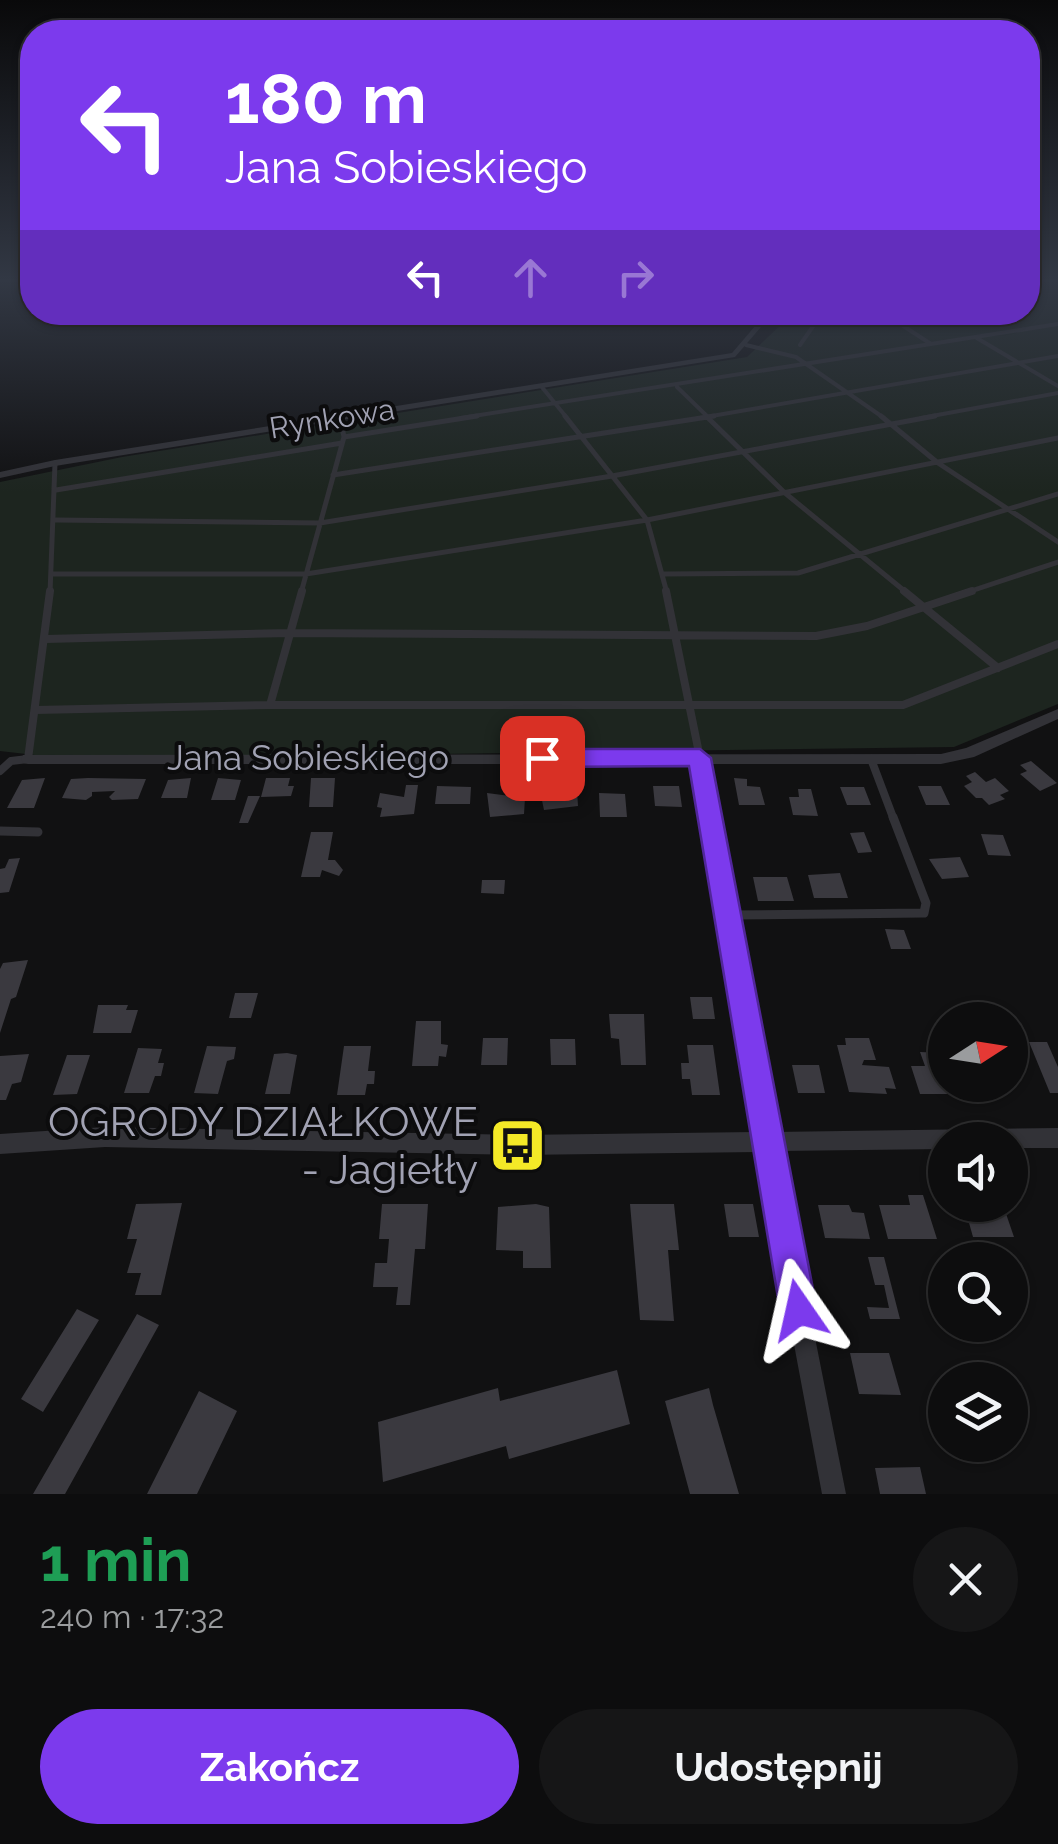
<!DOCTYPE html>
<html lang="pl">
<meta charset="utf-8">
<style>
body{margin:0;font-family:Raleway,sans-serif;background:#161617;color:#f1f3f6;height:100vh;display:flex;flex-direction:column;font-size:38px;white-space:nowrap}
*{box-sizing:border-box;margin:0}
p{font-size:32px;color:#9a9c9e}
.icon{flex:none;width:55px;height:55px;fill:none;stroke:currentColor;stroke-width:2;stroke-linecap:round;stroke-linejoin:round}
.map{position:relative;height:1494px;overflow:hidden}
.side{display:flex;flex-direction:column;background:#0d0d0e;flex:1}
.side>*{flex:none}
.guide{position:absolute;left:20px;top:20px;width:1020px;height:305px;border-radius:40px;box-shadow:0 2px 8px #0004,0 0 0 2px #2d2d2e;background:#7c3aed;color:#fff;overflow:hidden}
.needle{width:65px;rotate:78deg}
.controls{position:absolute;left:928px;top:1002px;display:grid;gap:20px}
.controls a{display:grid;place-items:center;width:100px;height:100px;border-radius:50%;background:#0d0d0e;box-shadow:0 2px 8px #0004,0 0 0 2px #2d2d2e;font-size:50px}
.pin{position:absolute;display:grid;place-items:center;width:85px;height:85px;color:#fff;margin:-42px;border-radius:20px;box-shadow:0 5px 15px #0006}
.me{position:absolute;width:110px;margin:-55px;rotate:349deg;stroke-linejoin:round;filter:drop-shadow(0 0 8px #0008)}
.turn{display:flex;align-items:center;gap:35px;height:210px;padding:0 40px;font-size:45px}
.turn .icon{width:130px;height:130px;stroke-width:2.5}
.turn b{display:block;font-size:70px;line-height:85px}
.lanes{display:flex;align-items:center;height:95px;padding:0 40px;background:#0003;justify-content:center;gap:50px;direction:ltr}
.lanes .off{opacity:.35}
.round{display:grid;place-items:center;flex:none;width:105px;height:105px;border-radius:52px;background:#161617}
.head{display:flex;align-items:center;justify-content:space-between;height:170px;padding:0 40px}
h1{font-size:60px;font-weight:700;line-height:75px;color:#1e9e55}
.button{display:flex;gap:20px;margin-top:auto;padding:20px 40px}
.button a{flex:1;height:115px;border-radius:60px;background:#7c3aed;color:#fff;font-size:40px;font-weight:700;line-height:115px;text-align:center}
.button a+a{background:#161617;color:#f1f3f6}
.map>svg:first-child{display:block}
</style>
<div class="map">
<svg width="1058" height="1494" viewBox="0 0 1058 1494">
<rect width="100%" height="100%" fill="#111112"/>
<!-- green -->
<path fill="#1d251f" d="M1028,282h30v422l-104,43 -885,12 -69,-8v-269l122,-25 625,-100 46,-44 235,-1z"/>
<!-- building -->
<path fill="#3a393f" d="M1031,761l26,22 -17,8 -20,-17 7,-3 -7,-6z
M975,772l11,10 9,-4 14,13 -9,4 5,4 -16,6 -7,-7h-6l-12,-12 8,-4 -6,-6z
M45,778l-11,30h-27l15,-28z
M191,778l-4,20h-26l7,-18z
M218,778l23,2 -6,20h-24z
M266,778h24l-2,8h6l-3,10 -30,1z
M311,778h24l-2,29h-24z
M734,778l13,1v7l13,1 5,18h-26z
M71,779l17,-1 58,1 -8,20 -26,1 -3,-3 6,-6 -23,1v4l-6,4 -24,-2z
M406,785h12l-4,29 -34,3 2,-9 -5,-1 3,-14 24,4z
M437,786l34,1 -1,17h-35z
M539,786l38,4 1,16 -34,4z
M653,786h26l3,21 -27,-1z
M918,786h23l9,19h-24z
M840,787h24l7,18h-24z
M798,789h13l7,27 -25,-1 -4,-18h10z
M487,793l38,5 -1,16 -34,3z
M599,793l26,1 2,23h-27z
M248,796h12l-12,27h-9z
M311,832h22l-5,28h7l8,10 -4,6 -17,-6 -2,7h-19z
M864,832l8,20 -14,1 -8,-20z
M981,834l22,1 8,21 -23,-1z
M960,857l9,20 -27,2 -13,-20z
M20,858l-11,34 -9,1v-24l5,-1 4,-9z
M840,873l8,25h-34l-6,-23z
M753,877h34l7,24h-36z
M482,880h23l-1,14 -23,-1z
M885,929l19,1 7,19h-20z
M28,960l-12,37 -5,2 -11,34v-64l3,-6z
M235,993h23l-7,25h-22z
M690,997h22l3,22h-22z
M98,1005h30l-2,5h12l-7,23h-38z
M609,1014h35l2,51h-25l-2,-26 -8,-1z
M416,1021h25v23l7,1 -2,12 -7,-1 -1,10h-26z
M483,1038h25l-1,27h-26z
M845,1038h24l7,22h-12l-2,5 27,2 7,22 -11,-1 2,6 -38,-2 -12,-47h9z
M550,1039h25l1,26h-25z
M1029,1042h18l11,25v26h-8z
M687,1045h26l7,50h-28l-2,-16h-8l-1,-16h8z
M207,1046l29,1 -2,12 -7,2 -9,33 -24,-1z
M344,1046h27l-3,25h7l-1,13h-7l-2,11h-28z
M138,1048l24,1 -4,14h6l-3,13h-6l-6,17h-25z
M920,1052l23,1 4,41h-27l-9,-28h14z
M287,1053l10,2 -7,39h-25l9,-40z
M29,1054l-8,28 -9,2 -6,16h-6v-44z
M67,1055h23l-13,39 -24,1z
M792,1065h27l6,28h-27z
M977,1085h26l4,10 -27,-1z
M908,1195h15l14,44h-49l-9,-34h31z
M182,1203l-21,92h-26l6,-22h-14l10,-34h-10l9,-35z
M382,1204h46l-3,45h-10l-5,56h-14l2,-18h-25l2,-24h12l2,-24h-10z
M536,1204l13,3 2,61h-28v-17l-27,-1 2,-43z
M630,1204h44l5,46h-11l6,71 -34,-1z
M724,1204h29l6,33h-30z
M818,1205h31l3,7 12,1 6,26 -45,-1z
M964,1205h39l11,32h-41z
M868,1257h16l16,62h-30l-3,-12 22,1 -5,-23h-9z
M77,1309l22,11 -56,92 -22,-13z
M137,1314l22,11 -94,169h-32z
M850,1353h39l12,42 -42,-1z
M617,1370l13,54 -121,35 -3,-13 -123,36 -5,-60 120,-34 2,13z
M709,1388l4,17 26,89h-49l-25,-93z
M199,1391l38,20 -40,83h-50z
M920,1467l6,27h-46l-5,-26z"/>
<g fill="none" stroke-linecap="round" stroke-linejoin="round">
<!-- service-far3 -->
<path stroke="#323237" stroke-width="4" d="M975,337l83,49
M931,344l-37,-24 41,-8
M746,345l50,12 88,61
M800,345l23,-33
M541,386l26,32
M677,387l32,31
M461,418l597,-94
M700,418l358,-62
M921,418l137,-25"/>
<!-- service-far2 -->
<path stroke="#323237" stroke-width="5" d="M565,416l82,104 20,73
M706,416l79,77 122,100
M881,416l57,47 120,79
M344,437l133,-21
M333,475l381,-59
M56,490l286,-47
M56,520l264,3 292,-47 323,-60
M51,574h255l341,-54 411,-82
M663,574l135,-1 260,-79
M50,593l5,-130
M301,593l43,-156 -4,-20
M965,593l93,-31"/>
<!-- service-far1 -->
<path stroke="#323237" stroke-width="8" d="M302,591l-32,114h633l155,-61
M666,591l34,167
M904,591l94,77
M46,639l243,-6 527,3 51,-10 105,-35
M36,710l234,-5
M871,759l23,61
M0,771l11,-10 17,-2 22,-168"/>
<!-- service -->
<path stroke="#323237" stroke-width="9" d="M0,831l38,1
M729,915l195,-2 2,-10 -33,-86"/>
<!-- minor -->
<path fill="#323237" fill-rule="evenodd" d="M741,312l24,2 9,-2 -39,45 -680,109 -55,12v-6l55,-12 677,-107 30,-35z
M1058,709v10l-84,38 -33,7h-233l66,368 284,-4v20h-48v-8h-65v9l-167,2 68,343h-24l-64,-342 -241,3 -412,-8 -105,7v-20l105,-7 412,8 238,-3 -61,-368h-666l-5,-1 -2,-4 2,-4 918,-1 25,-6z"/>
</g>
<!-- sky -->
<linearGradient id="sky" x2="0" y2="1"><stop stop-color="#09090a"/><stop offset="0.57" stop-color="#323844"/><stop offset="1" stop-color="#323844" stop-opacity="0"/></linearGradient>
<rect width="1058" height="492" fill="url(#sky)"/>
<!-- route -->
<path fill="#7c3aed" stroke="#51269a" stroke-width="2.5" d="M542,749h158l11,9 106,552 -5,13 -13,5 -13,-5 -6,-13 -91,-544 -147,1 -12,-9z"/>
<!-- icons -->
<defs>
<symbol id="bus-square" viewBox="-11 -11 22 22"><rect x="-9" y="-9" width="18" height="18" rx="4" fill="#f4e927" stroke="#0c0c0d"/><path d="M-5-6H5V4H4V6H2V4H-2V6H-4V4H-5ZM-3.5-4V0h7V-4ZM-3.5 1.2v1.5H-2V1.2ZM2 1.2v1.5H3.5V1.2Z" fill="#111"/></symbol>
</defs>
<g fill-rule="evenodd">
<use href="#bus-square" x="486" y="1114" width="63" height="63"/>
</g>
<g text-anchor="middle" stroke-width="8" stroke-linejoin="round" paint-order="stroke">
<!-- far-street labels -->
<g font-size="30" fill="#a1a2b3" stroke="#0c0c0d">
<text transform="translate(332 419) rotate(-9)" y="10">Rynkowa</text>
</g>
<!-- street labels -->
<g font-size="35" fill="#a1a2b3" stroke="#0c0c0d">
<text x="308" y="770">Jana Sobieskiego</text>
</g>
<!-- near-poi labels -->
<g font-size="42" fill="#a1a2b3" stroke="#0c0c0d" text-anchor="end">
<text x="478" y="1136">OGRODY DZIAŁKOWE<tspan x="478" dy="48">- Jagiełły</tspan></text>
</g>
</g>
</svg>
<div class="controls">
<a><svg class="needle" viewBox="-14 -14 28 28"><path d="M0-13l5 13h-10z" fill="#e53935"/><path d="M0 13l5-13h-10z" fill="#9a9c9e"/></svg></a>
<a><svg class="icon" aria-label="sound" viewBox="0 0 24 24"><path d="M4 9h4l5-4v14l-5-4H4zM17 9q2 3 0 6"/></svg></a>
<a><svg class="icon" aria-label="search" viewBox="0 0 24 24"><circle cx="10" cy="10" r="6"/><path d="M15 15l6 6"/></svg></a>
<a><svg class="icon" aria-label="layers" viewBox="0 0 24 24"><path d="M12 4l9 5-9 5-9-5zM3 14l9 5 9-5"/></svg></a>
</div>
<div class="pin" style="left:542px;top:758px;background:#d93025"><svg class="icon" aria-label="arrive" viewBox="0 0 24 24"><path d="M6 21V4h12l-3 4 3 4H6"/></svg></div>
<svg class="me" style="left:799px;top:1310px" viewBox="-20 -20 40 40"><path d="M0-17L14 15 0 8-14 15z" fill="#7c3aed" stroke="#fff" stroke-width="4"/></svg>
<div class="guide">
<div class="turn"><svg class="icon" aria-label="left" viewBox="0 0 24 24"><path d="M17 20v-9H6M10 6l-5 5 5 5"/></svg><div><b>180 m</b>Jana Sobieskiego</div></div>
<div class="lanes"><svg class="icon" aria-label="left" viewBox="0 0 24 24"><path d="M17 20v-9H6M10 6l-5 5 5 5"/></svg><svg class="icon off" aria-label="ahead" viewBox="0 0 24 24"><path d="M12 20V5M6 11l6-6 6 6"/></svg><svg class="icon off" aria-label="right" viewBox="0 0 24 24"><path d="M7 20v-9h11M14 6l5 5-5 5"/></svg></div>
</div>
</div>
<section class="side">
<div class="head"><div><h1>1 min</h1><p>240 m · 17:32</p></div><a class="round"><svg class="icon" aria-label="close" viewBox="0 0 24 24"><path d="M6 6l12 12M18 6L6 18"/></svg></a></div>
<div class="button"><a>Zakończ</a><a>Udostępnij</a></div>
</section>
